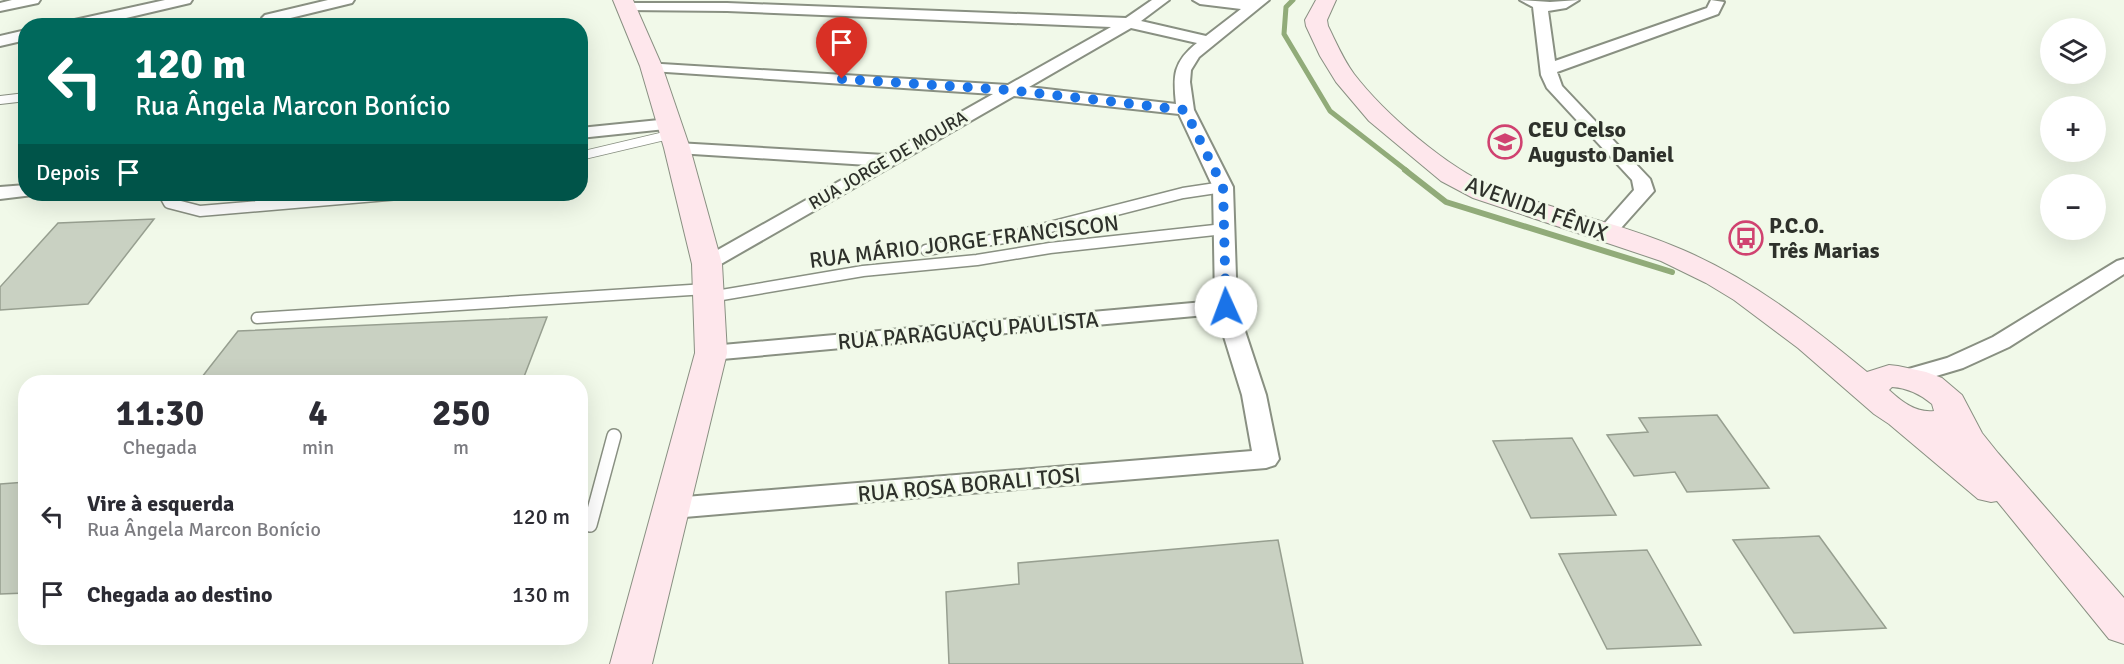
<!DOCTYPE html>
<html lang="pt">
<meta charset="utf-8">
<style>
body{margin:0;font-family:Signika,sans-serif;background:#f2f2f3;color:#2b2b33;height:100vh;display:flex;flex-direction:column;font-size:22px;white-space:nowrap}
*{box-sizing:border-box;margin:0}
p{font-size:20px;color:#7c7c81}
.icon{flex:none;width:33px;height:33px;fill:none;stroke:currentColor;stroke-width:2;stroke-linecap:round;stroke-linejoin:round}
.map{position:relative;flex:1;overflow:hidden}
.panel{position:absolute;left:18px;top:375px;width:570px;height:270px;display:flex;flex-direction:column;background:#fff;border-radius:24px;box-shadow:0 6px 24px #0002}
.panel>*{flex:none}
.guide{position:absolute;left:18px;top:18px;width:570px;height:183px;border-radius:24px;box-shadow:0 6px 24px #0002;background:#00695c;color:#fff;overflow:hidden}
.fabs{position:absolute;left:2040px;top:18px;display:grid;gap:12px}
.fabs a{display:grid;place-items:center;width:66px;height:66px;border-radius:50%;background:#fff;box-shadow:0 6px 24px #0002;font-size:30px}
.pin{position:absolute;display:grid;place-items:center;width:51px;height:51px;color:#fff;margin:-62px -26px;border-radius:50% 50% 50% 0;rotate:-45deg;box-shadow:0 0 6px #0007}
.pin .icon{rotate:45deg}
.me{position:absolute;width:66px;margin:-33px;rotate:358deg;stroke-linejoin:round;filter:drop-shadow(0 0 4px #0008)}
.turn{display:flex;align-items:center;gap:21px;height:126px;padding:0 18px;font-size:27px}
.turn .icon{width:78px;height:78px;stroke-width:2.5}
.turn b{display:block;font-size:42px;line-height:51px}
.then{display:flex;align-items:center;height:57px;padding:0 18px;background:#0003;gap:12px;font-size:22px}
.eta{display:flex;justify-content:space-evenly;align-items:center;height:102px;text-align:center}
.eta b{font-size:36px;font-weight:700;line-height:42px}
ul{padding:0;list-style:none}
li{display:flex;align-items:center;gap:18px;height:78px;padding:0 18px}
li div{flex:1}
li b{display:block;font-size:22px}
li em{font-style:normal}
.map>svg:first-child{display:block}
</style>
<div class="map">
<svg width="2124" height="664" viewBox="0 0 2124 664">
<rect width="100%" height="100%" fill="#f1f9e9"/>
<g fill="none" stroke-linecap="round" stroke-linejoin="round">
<!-- stream-far1 -->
<path stroke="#91ab79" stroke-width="5" d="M1293,0l-7,7 -2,27 46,77 77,60"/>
<!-- stream -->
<path stroke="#91ab79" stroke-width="6" d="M1405,170l41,32 226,70"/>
</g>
<!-- building -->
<path fill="#c9d1c2" stroke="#979f90" stroke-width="1.5" d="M154,219l-66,85 -88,6v-23l58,-64z
M547,317l-25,65h-324l40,-51z
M1717,415l52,73 -82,4 -12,-20 -41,4 -27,-41 41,-3 -9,-14z
M1572,438l44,77 -85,3 -38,-77z
M26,482v111l-26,1v-110z
M1819,536l67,92 -92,5 -61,-93z
M1278,540l25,124h-354l-3,-72 73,-8 -1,-21z
M1647,550l54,95 -94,4 -48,-95z"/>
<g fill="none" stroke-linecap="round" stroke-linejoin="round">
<defs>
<path id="lane-far2" d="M0,100l26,-3
M580,156l93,-22"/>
<path id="lane-far1" d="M164,194l5,9 31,8 199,-17
M926,250l85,-13 172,-44 40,-6
M710,297l153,-26 114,-11 73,-12 174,-19
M257,318l449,-29"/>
<path id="lane" d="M590,525l24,-89"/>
<path id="street" d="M12,0h28l-2,3 -38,8v-8z
M165,0h27l-2,3 -98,23h-29l7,-5z
M328,0h26l-2,3 -82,20 -8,-5 3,-3z
M1152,0h17l-28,21 65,15 35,-27 -41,-5 -7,-4h76l-70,57 -8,13 -1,12 4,28 39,77 4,120 29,88 13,64 -4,6 -9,3 -593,50 -9,-3 -4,-7 4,-7 9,-3 579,-47 -10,-56 -25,-81 -506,46 -8,-2 -3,-5 3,-5 8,-2 504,-45 -2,-114 -34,-73 -165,-18 -300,172 -7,2 -7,-2 -3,-4 3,-4 168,-95 -191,-12 -6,-1 -3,-4 3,-4 6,-1 208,12 108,-61 -342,-23 -8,-5 2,-3 363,22 103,-58 -384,-16 -101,-1 -7,-4 2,-3h106l399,15zM1131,28l66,15c-24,19 -24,33 -21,61l-147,-17z
M1520,0l30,2 29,-2 -13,8 -18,3 7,50 152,-53 4,-8 13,2 -6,12 -161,58 5,14 88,93 4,12 -41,46h-14l-3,-4 38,-43 -2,-10 -85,-92 -6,-13 -8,-68z
M26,30v10l-26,6v-10z
M669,119l6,1 3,4 -3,4 -95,10v-10z
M26,185v9h8l-1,1 -33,4v-12z
M2124,259v15l-115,73 -46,21 -57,17 -8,-3 -4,-5 4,-5 49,-14 46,-21 124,-76z"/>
<path id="secondary" d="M613,0h20l29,66 28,82 32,116 5,89 -75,311h-42l85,-311 -3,-89 -28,-116 -24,-82z
M1316,0h20l-9,20 1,6c8,16 15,33 26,48 29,38 94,95 140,113 61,24 128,36 189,63 68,29 127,75 184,122l22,-7 9,1 28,6 16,6 20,17 20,38 16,20 126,145v46l-15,-5 -112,-138 -6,1 -13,-3 -89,-75 -15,-10 -76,-66 -64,-48 -28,-17 -45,-22 -188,-63 -32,-17 -72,-60 -33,-39 -16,-26 -14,-30 -1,-6zM1892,387c16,1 28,7 40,17l2,7c-18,2 -32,-9 -45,-21z"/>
</defs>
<!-- lane-far2 casing -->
<use href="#lane-far2" stroke="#899082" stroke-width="10"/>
<!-- lane-far1 casing -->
<use href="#lane-far1" stroke="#899082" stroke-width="13"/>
<!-- lane casing -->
<use href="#lane" stroke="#899082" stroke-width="16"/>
<!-- street casing -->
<use href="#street" stroke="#899082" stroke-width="4"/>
<!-- secondary casing -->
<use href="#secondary" stroke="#899082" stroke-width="2"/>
<!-- lane-far2 -->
<use href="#lane-far2" stroke="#fff" stroke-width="8"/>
<!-- lane-far1 -->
<use href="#lane-far1" stroke="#fff" stroke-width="10"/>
<!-- lane -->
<use href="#lane" stroke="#fff" stroke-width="13"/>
<!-- street -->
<use href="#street" fill="#fff" fill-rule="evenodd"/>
<!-- secondary -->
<use href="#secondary" fill="#fee7ec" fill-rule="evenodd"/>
</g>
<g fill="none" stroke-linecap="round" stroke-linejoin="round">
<!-- route -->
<path stroke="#1a73e8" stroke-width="10" stroke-dasharray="0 18" d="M842,79l167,11 176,20 38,77 3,120"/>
</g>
<!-- icons -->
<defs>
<symbol id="school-ring" viewBox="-11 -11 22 22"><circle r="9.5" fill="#f1f9e9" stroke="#d04270" stroke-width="1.5"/><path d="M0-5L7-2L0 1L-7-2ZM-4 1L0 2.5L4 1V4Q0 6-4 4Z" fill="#d04270"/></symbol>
<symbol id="bus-ring" viewBox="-11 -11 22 22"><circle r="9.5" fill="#f1f9e9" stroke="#d04270" stroke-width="1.5"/><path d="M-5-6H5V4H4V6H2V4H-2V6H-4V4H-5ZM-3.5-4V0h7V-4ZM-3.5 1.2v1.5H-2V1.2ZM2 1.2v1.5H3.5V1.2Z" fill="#d04270"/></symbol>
</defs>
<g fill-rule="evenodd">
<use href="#school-ring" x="1486" y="123" width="38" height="38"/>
<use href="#bus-ring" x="1727" y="219" width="38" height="38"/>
</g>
<g text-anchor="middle" stroke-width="6" stroke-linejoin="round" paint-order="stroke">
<!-- far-street labels -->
<g font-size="18" fill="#2e312b" stroke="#f1f9e9">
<text transform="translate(888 160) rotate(-30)" y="6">RUA JORGE DE MOURA</text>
</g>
<!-- poi labels -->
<g font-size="22" font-weight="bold" fill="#2e312b" stroke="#f1f9e9" text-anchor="start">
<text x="1528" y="137">CEU Celso<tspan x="1528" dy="25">Augusto Daniel</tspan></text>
<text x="1769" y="233">P.C.O.<tspan x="1769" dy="25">Três Marias</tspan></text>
</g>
<!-- street labels -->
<g font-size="22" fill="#2e312b" stroke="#f1f9e9">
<text transform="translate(1537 208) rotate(20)" y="8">AVENIDA FÊNIX</text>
<text transform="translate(964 241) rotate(-7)" y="8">RUA MÁRIO JORGE FRANCISCON</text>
<text transform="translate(968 330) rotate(-5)" y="8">RUA PARAGUAÇU PAULISTA</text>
<text transform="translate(969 484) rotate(-5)" y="8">RUA ROSA BORALI TOSI</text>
</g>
</g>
</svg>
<div class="fabs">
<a><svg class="icon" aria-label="layers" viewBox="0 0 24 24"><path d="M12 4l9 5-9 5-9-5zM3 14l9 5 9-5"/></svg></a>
<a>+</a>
<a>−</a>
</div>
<div class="pin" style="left:842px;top:79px;background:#d93025"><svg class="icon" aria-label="arrive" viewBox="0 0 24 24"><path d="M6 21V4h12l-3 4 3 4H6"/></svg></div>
<svg class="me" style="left:1226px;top:307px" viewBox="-20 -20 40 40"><circle r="19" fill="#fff"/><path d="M0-13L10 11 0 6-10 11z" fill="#1a73e8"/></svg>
<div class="guide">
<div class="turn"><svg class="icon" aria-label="left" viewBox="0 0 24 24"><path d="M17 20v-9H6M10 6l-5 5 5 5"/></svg><div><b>120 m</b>Rua Ângela Marcon Bonício</div></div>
<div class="then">Depois<svg class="icon" aria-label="arrive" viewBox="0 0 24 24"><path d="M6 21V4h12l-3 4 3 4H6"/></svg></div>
</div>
<section class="panel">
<div class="eta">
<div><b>11:30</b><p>Chegada</p></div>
<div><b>4</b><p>min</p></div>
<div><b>250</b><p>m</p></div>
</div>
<ul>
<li><svg class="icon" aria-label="left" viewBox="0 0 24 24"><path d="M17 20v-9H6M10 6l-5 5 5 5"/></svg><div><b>Vire à esquerda</b><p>Rua Ângela Marcon Bonício</p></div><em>120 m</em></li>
<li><svg class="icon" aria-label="arrive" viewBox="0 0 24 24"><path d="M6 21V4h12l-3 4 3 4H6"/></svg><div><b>Chegada ao destino</b></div><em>130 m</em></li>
</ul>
</section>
</div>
